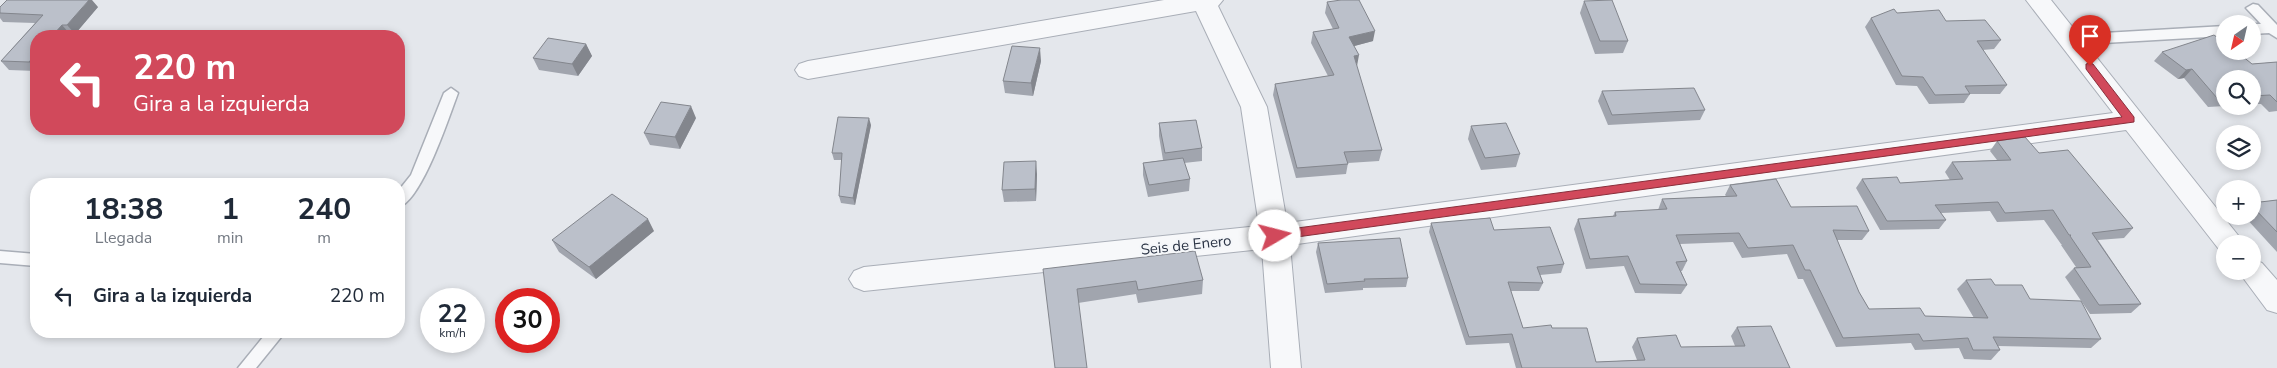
<!DOCTYPE html>
<html lang="es">
<meta charset="utf-8">
<style>
body{margin:0;font-family:"Nunito Sans",sans-serif;background:#f6f6f7;color:#1f2937;height:100vh;display:flex;flex-direction:column;font-size:19px;white-space:nowrap}
*{box-sizing:border-box;margin:0}
p{font-size:16px;color:#747a83}
.icon{flex:none;width:28px;height:28px;fill:none;stroke:currentColor;stroke-width:2;stroke-linecap:round;stroke-linejoin:round}
.map{position:relative;flex:1;overflow:hidden}
.drawer{position:absolute;left:30px;top:178px;width:375px;height:160px;display:flex;flex-direction:column;background:#fff;border-radius:20px;box-shadow:0 2px 8px #0003}
.drawer>*{flex:none}
.guide{position:absolute;left:30px;top:30px;width:375px;height:105px;border-radius:20px;box-shadow:0 2px 8px #0003;background:#d1495b;color:#fff;overflow:hidden}
.needle{width:32px;rotate:214deg}
.buttons{position:absolute;left:2216px;top:15px;display:grid;gap:10px}
.buttons a{display:grid;place-items:center;width:45px;height:45px;border-radius:50%;background:#fff;box-shadow:0 2px 8px #0003;font-size:25px}
.speed{position:absolute;left:420px;top:288px;display:flex;gap:10px;font-size:25px;font-weight:700;text-align:center}
.speed>*{display:grid;place-content:center;width:65px;height:65px;border-radius:50%;background:#fff;box-shadow:0 2px 8px #0003;line-height:1}
.speed small{font-size:12px;font-weight:400}
.speed .limit{border:8px solid #d22;background:#fff;color:#111}
.pin{position:absolute;display:grid;place-items:center;width:42px;height:42px;color:#fff;margin:-51px -21px;border-radius:50% 50% 50% 0;rotate:-45deg;box-shadow:0 0 5px #0007}
.pin .icon{rotate:45deg}
.me{position:absolute;width:55px;margin:-28px;rotate:82deg;stroke-linejoin:round;filter:drop-shadow(0 0 4px #0008)}
.turn{display:flex;align-items:center;gap:18px;height:105px;padding:0 20px;font-size:22px}
.turn .icon{width:65px;height:65px;stroke-width:2.5}
.turn b{display:block;font-size:35px;line-height:42px}
.eta{display:flex;justify-content:space-evenly;align-items:center;height:85px;text-align:center}
.eta b{font-size:30px;font-weight:700;line-height:35px}
ul{padding:0;list-style:none}
li{display:flex;align-items:center;gap:15px;height:65px;padding:0 20px}
li div{flex:1}
li b{display:block;font-size:19px}
li em{font-style:normal}
.map>svg:first-child{display:block}
</style>
<div class="map">
<svg width="2277" height="368" viewBox="0 0 2277 368">
<rect width="100%" height="100%" fill="#e4e7ec"/>
<g fill="none" stroke-linecap="round" stroke-linejoin="round">
<defs>
<path id="lane" d="M2253,4l5,1 19,20v13l-8,-5 -17,1v-10h9l-15,-16z
M2225,26v10l-156,9 -7,-5 7,-5z
M451,88l7,5c-9,24 -36,107 -59,114v-17l12,-15 33,-82z
M0,251l36,3v12l-36,-3z
M268,331h18l-30,37h-18z"/>
<path id="street" d="M1164,0h59l-5,6 49,101 20,116 826,-110 -87,-113h25l194,244h-20v9l-4,-1 -95,-122 -836,115 11,123h-30l-9,-119 -398,42 -10,-4 -5,-8 5,-8 10,-4 395,-41 -18,-119 -45,-96 -388,68 -9,-3 -4,-6 4,-6 9,-3z
M2252,259l10,4 15,17v33l-10,-3 -29,-39h14z"/>
</defs>
<!-- lane casing -->
<use href="#lane" stroke="#a9aeb7" stroke-width="3"/>
<!-- street casing -->
<use href="#street" stroke="#a9aeb7" stroke-width="2"/>
<!-- lane -->
<use href="#lane" fill="#f7f8fa" fill-rule="evenodd"/>
<!-- street -->
<use href="#street" fill="#f7f8fa" fill-rule="evenodd"/>
</g>
<!-- wall -->
<path fill="#a1a5ae" d="M1584,1l44,40 -5,12 -28,1 -15,-41z
M1327,2l46,39 -19,5 2,20 26,84 -3,11 -31,2 -2,11 -50,4 -23,-83 2,-11 53,-8 -17,-33 2,-11 20,-3 -8,-16z
M0,7h98l-23,27h-5l-1,2h-33v35l-27,-1 -8,-9 34,-38 -32,-1 -3,-4z
M1897,13l49,8 55,19 -7,9 -12,1 25,35 -7,9h-30l-6,9 -35,1 -12,-18 -21,-1 -31,-58 6,-9z
M586,44l6,12 -14,20 -39,-6 -6,-12z
M2162,52l90,12 25,-2v49l-8,1 -8,-8h-9v-25h-27v27l-17,1 -24,-29 -6,1 -24,-18z
M1041,61l-8,35 -28,-3 -2,-12z
M1602,91l103,19 -5,10 -92,5 -10,-24z
M696,118l-16,31 -30,-4 -6,-12z
M1159,123l43,25v13l-18,2 6,16 -1,12 -41,6 -5,-22v-12l20,-3 -4,-24z
M871,125l-16,80 -14,-2 -2,-7 3,-36h-8l-2,-7z
M1471,126l49,28 -4,13 -35,3 -13,-31z
M1997,141l42,12 94,75 -9,10 -26,2 43,64 -10,9 -41,1 -25,-37 9,-9 2,-1 -15,-22 1,-1h-1l-17,-24 -47,2 -7,-11 -49,2 5,7 -7,9 -59,1 -24,-42 6,-9 38,4 50,-3 -5,-8 7,-10 45,-2 -7,-9z
M1037,174l-1,27 -32,1 -2,-12z
M1730,185l61,22 78,24 -7,9h-25l22,52 10,17 56,7 49,2 -17,-29 9,-9 29,5 35,14 71,40 -10,9 -93,-2 2,4 -9,10 -27,-1 -5,-11 -44,2 -4,-7 -75,4 -33,-68h-5l-11,-25 -45,4 -9,-16 -53,2 7,17 -5,10h-1l6,14 -6,9 -46,-1 -11,-27 -38,3 -12,-40 4,-10 35,-3 2,-4 43,-2 4,-11 64,-3 -1,-1z
M2277,200v52l-33,-36h8v-13z
M1431,223l63,7 70,34 -3,9 -21,2 3,8 -4,8h-28l12,37h29l44,34 41,-2 -5,-13 5,-9 44,9 54,-1 -4,-10 6,-9 53,41h-274l-7,-25 -43,2 -37,-113z
M654,231l-58,48 -37,-27 -7,-12z
M1318,243l90,35 -2,9 -43,1v2l-38,3 -9,-41z
M1043,269l160,11 -1,14 -64,9 -2,-9 -58,9z"/>
<!-- shaded-wall -->
<path fill="#83868d" d="M89,0h3l6,7 -23,27 -8,-9z
M62,25l8,9 -1,2h-17z
M1375,31l-2,10 -26,7 2,-11z
M586,44l6,12 -14,20 -6,-12z
M1040,48l1,13 -8,35 -2,-13z
M36,54v16l-7,-8z
M1359,55l-2,11 -3,-10z
M2192,69l-8,9 -6,1 8,-9z
M691,106l5,12 -16,31 -5,-12z
M869,118l2,7 -16,80 -2,-7z
M1036,161l1,13 -1,27 -1,-12z
M648,219l6,12 -58,48 -7,-12z"/>
<!-- building -->
<path fill="#bbc0ca" stroke="#83868d" d="M7,0h82l-22,25h-5l-10,11h-16v18l-7,8 -28,-1 42,-46 -43,-2v-6z
M1341,0h18l16,31 -26,6 10,18 -5,1 28,94 -38,2 4,12 -51,4 -22,-84 59,-9 -21,-43 26,-4 -12,-26z
M1612,0l16,41h-28l-16,-40z
M1894,9l3,4 42,-3 7,11 39,-1 16,20 -24,1 30,44 -42,1 5,8 -35,1 -12,-18 -21,-1 -31,-58z
M2214,35l11,8v8h11l16,13 25,-2v40l-7,-7 -18,1v-17h-27v19h-8l-25,-29 -6,1 -24,-18z
M548,38l38,6 -14,20 -39,-6z
M1012,46l28,2 -9,35 -28,-2z
M1694,88l11,22 -93,5 -10,-24z
M661,102l30,4 -16,31 -31,-4z
M838,117l31,1 -16,80 -14,-2 3,-43h-10z
M1196,120l6,28 -37,5 -6,-30z
M1506,123l14,31 -35,4 -14,-32z
M2025,137l14,16 29,-3 65,78 -41,5 49,71 -42,1 -25,-37 17,-1 -21,-31 1,-1h-2l-16,-25 -48,3 -7,-11 -63,3 11,15 -59,1 -25,-42 35,-2 3,6 63,-4 -11,-17 59,-2 -14,-19z
M1183,158l7,21 -41,6 -6,-22z
M1036,161l-1,28 -33,1 2,-28z
M1776,179l15,28 66,-1 12,25 -36,-1 26,62 10,17 51,-1 5,8 63,2 -22,-38 25,-1 4,6h27l8,14 51,2 20,38 -108,-2 7,13h-27l-5,-12 -45,3 -4,-7 -76,4 -33,-68h-5l-12,-25 -45,3 -9,-15 -63,2 11,26 -11,1 11,23 -47,-1 -12,-28 -38,3 -12,-40 38,-3 -1,-4 52,-3 -5,-10 75,-3 -7,-11z
M612,194l36,25 -59,48 -37,-27z
M2277,200v32l-25,-26v-3z
M1490,218l4,12 56,-3 14,37 -27,3 6,16 -35,-1 15,46 28,-3 1,3h35l9,34 49,-2 -8,-22 39,-3 5,12 64,-1 -8,-19 34,-1 19,42h-268l-10,-34 -43,3 -38,-114z
M1400,238l8,40 -44,1 1,2 -38,3 -9,-41z
M1195,251l8,29 -65,10 -2,-9 -59,8 10,79h-32l-12,-99z"/>
<!-- route -->
<path fill="#d1495b" stroke="#882f3b" d="M2090,63l3,1 41,53v5l-859,118 -6,-4 6,-5 847,-114 -36,-48v-5z"/>
<g text-anchor="middle" stroke-width="4" stroke-linejoin="round" paint-order="stroke">
<!-- street labels -->
<g font-size="15" fill="#2b3445" stroke="#f4f6f9">
<text transform="translate(1186 245) rotate(-6)" y="5">Seis de Enero</text>
</g>
</g>
</svg>
<div class="buttons">
<a><svg class="needle" viewBox="-14 -14 28 28"><path d="M0-13l5 13h-10z" fill="#e53935"/><path d="M0 13l5-13h-10z" fill="#747a83"/></svg></a>
<a><svg class="icon" aria-label="search" viewBox="0 0 24 24"><circle cx="10" cy="10" r="6"/><path d="M15 15l6 6"/></svg></a>
<a><svg class="icon" aria-label="layers" viewBox="0 0 24 24"><path d="M12 4l9 5-9 5-9-5zM3 14l9 5 9-5"/></svg></a>
<a>+</a>
<a>−</a>
</div>
<div class="speed"><div>22<small>km/h</small></div><div class="limit">30</div></div>
<div class="pin" style="left:2090px;top:66px;background:#d93025"><svg class="icon" aria-label="arrive" viewBox="0 0 24 24"><path d="M6 21V4h12l-3 4 3 4H6"/></svg></div>
<svg class="me" style="left:1275px;top:236px" viewBox="-20 -20 40 40"><circle r="19" fill="#fff"/><path d="M0-13L10 11 0 6-10 11z" fill="#d1495b"/></svg>
<div class="guide">
<div class="turn"><svg class="icon" aria-label="left" viewBox="0 0 24 24"><path d="M17 20v-9H6M10 6l-5 5 5 5"/></svg><div><b>220 m</b>Gira a la izquierda</div></div>
</div>
<section class="drawer">
<div class="eta">
<div><b>18:38</b><p>Llegada</p></div>
<div><b>1</b><p>min</p></div>
<div><b>240</b><p>m</p></div>
</div>
<ul>
<li><svg class="icon" aria-label="left" viewBox="0 0 24 24"><path d="M17 20v-9H6M10 6l-5 5 5 5"/></svg><div><b>Gira a la izquierda</b></div><em>220 m</em></li>
</ul>
</section>
</div>
